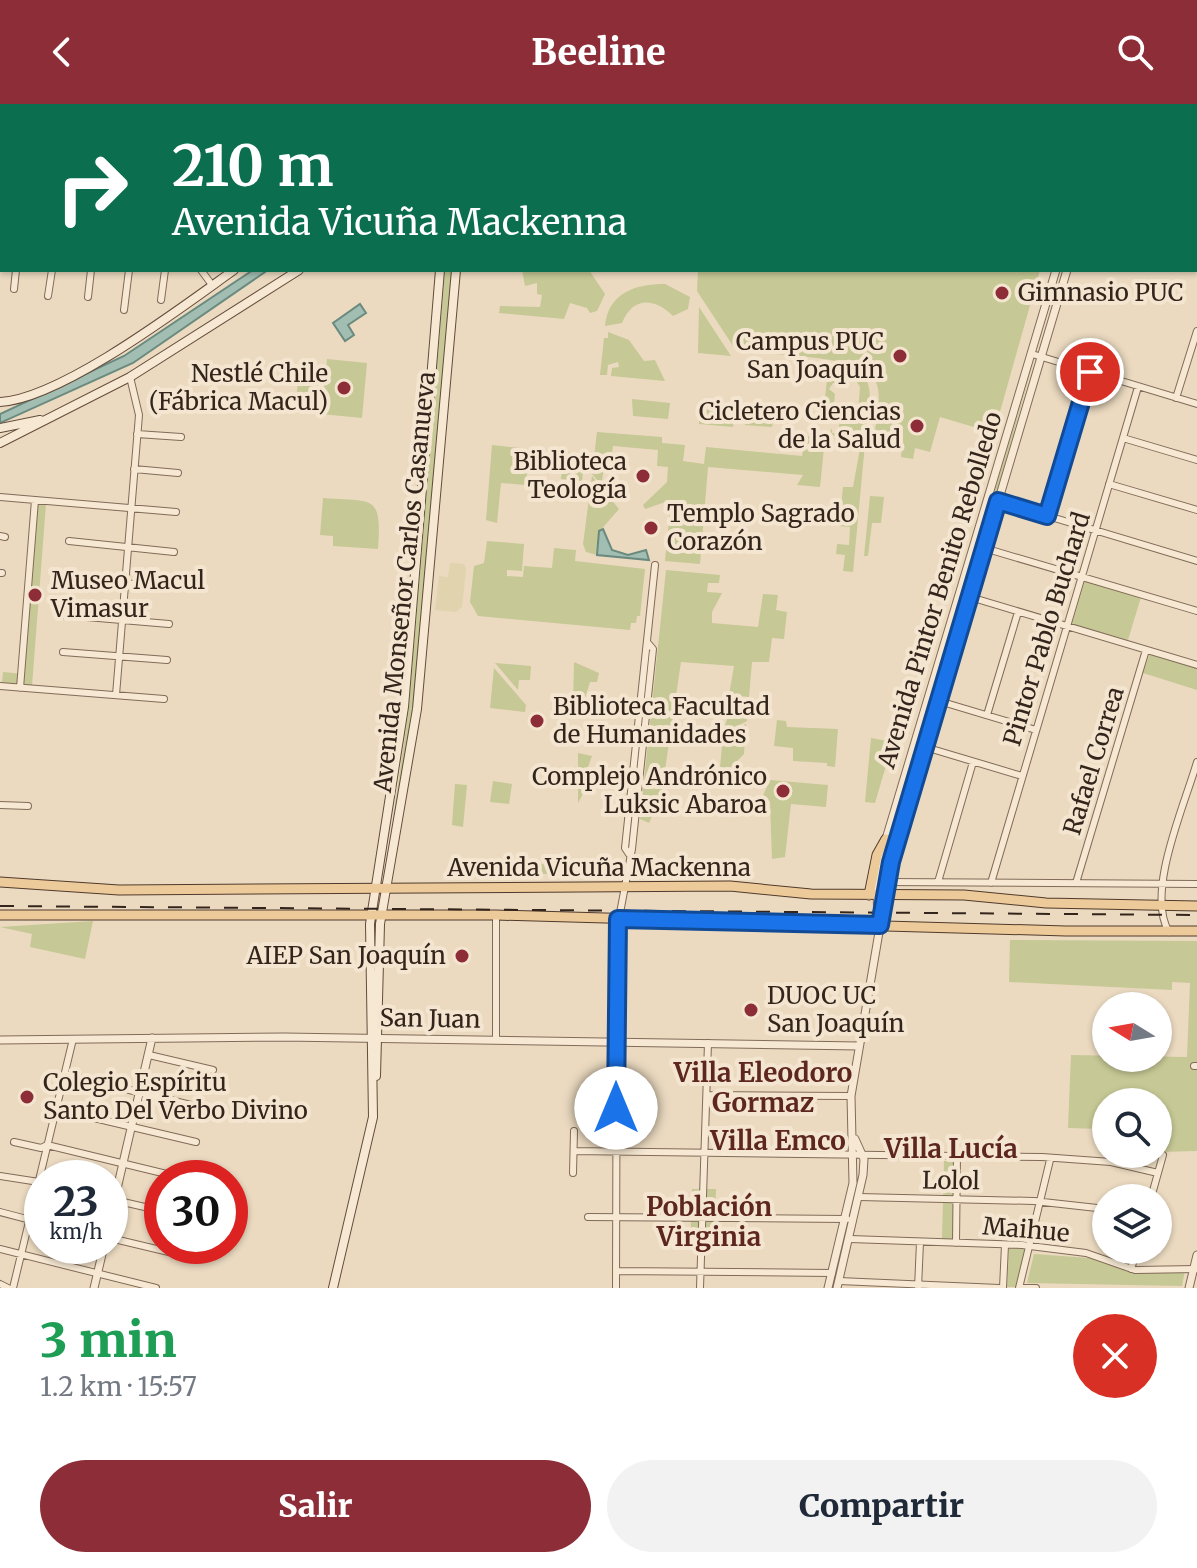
<!DOCTYPE html>
<html lang="es">
<meta charset="utf-8">
<style>
body{margin:0;font-family:Merriweather,serif;background:#f2f2f3;color:#1f2937;height:100vh;display:flex;flex-direction:column;font-size:30px;white-space:nowrap}
*{box-sizing:border-box;margin:0}
p{font-size:26px;color:#747a83}
.icon{flex:none;width:44px;height:44px;fill:none;stroke:currentColor;stroke-width:2;stroke-linecap:round;stroke-linejoin:round}
.map{position:relative;height:1184px;overflow:hidden}
.sheet{display:flex;flex-direction:column;background:#fff;flex:1}
.sheet>*{flex:none}
.hud{position:absolute;left:0px;top:0px;width:1198px;height:168px;box-shadow:0 2px 6px #0004;background:#0b6e4f;color:#fff;overflow:hidden}
.needle{width:52px;rotate:281deg}
.fabs{position:absolute;left:1092px;top:888px;display:grid;gap:16px}
.fabs a{display:grid;place-items:center;width:80px;height:80px;border-radius:50%;background:#fff;box-shadow:0 2px 6px #0004;font-size:40px}
.speed{position:absolute;left:24px;top:1056px;display:flex;gap:16px;font-size:40px;font-weight:700;text-align:center}
.speed>*{display:grid;place-content:center;width:104px;height:104px;border-radius:50%;background:#fff;box-shadow:0 2px 6px #0004;line-height:1}
.speed small{font-size:20px;font-weight:400}
.speed .limit{border:12px solid #d22;background:#fff;color:#111}
.pin{position:absolute;display:grid;place-items:center;width:68px;height:68px;color:#fff;margin:-34px;border:4px solid #fff;border-radius:50%;box-shadow:0 2px 8px #0007}
.me{position:absolute;width:88px;margin:-44px;rotate:0deg;stroke-linejoin:round;filter:drop-shadow(0 0 6px #0008)}
.turn{display:flex;align-items:center;gap:28px;height:168px;padding:0 40px;font-size:36px}
.turn .icon{width:104px;height:104px;stroke-width:2.5}
.turn b{display:block;font-size:56px;line-height:68px}
.round{display:grid;place-items:center;flex:none;width:84px;height:84px;border-radius:42px;background:#f2f2f3}
.head{display:flex;align-items:center;justify-content:space-between;height:136px;padding:0 40px}
h1{font-size:48px;font-weight:800;line-height:60px;color:#1e9e55}
.action{display:flex;gap:16px;margin-top:auto;padding:16px 40px}
.action a{flex:1;height:92px;border-radius:48px;background:#8d2d37;color:#fff;font-size:32px;font-weight:800;line-height:92px;text-align:center}
.action a+a{background:#f2f2f3;color:#1f2937}
header{display:flex;justify-content:space-between;align-items:center;height:104px;padding:0 40px;background:#8d2d37;color:#fff;font-size:36px;font-weight:800}
.map>svg:first-child{display:block}
</style>
<header><svg class="icon" aria-label="back" viewBox="0 0 24 24"><path d="M15 5l-7 7 7 7"/></svg>Beeline<svg class="icon" aria-label="search" viewBox="0 0 24 24"><circle cx="10" cy="10" r="6"/><path d="M15 15l6 6"/></svg></header>
<div class="map">
<svg width="1197" height="1184" viewBox="0 0 1197 1184">
<rect width="100%" height="100%" fill="#ebdac0"/>
<!-- farmland -->
<path fill="#e0d3ae" d="M450,459l14,1 2,5 -4,38 -6,5 -21,-2 4,-34 9,1z"/>
<!-- green -->
<path fill="#c6c895" d="M445,166h8l-39,438 -22,118 17,-118z
M522,166h67l16,24 -8,17 -7,2 -3,-5 -17,-5 -6,16 -65,-6 1,-7 40,1 2,-12 -5,-1v-11l-12,3z
M698,166h342l-46,163 -54,-16 -10,35 -15,-4 -2,11 -12,-2 1,-12 -29,-5c3,-17 11,-46 1,-62 -14,-24 -111,-22 -139,-29l-38,-58z
M665,180l25,13 -2,12 -15,7c-18,-18 -40,-20 -51,7l-17,3c3,-33 30,-42 60,-42z
M699,203l32,49 -33,-3z
M608,228l21,8 15,21 11,-1 10,21 -54,-5 1,-8 7,-1 -1,-5 -10,3 -1,10h-7l4,-37h4z
M327,255l40,4 -5,55 -41,-4z
M1033,260l-62,219h-4z
M827,263c38,3 46,7 42,47l-11,-2 2,-25 -7,-11 -5,1v8l-15,-2 -4,6 6,5 -1,10 -10,2 3,-25 -5,-1z
M299,268l20,2 -4,39 -20,-2z
M632,295l38,4 -2,16 -35,-3z
M721,302l14,1 -2,20 -34,-3 1,-12 9,-3 7,3z
M747,305l28,3 -3,15 -27,-2z
M840,310l27,4 -1,13 -6,7 -31,-3 3,-7v5l16,2v-6l-9,-1 1,-11h-9z
M597,328l65,5v6l23,2 -2,16 21,3 2,-17 96,9 4,-20 19,2 -5,49 -23,-2 6,-10 -95,-8 -8,97 -35,-3 6,-61 -26,9 -2,-4 24,-23 1,-15 -11,-1 1,-16 -45,-4 -3,22 -6,-1 -2,14 10,2 -1,5 -8,-1 -11,-13z
M861,339l4,1 -12,128 -10,-1 2,-16 -9,-1 1,-10 12,1 1,-18 -11,-1 4,-39h10z
M492,341l37,4 -3,36 -25,-2 -4,40 -11,-3z
M564,348l21,2 -3,27 -21,-2z
M592,372l27,33 -20,23 -2,23 -11,-3 -3,-8z
M870,392l14,1 -3,26h-9l-4,33h-4z
M323,394c50,4 59,-5 55,51l-45,-3v-10l-13,-1z
M38,400h8l-14,182 -30,-2 1,-12 20,2z
M487,437l37,3 -2,27 -15,-1v6l16,1 1,-11 28,2 2,-20 22,2 -1,11 70,8 -5,47h-3l-1,7h-5l-1,7 -152,-14 -8,-14 4,-36 10,-3z
M666,466l54,5 -1,8h-11l-1,9 15,1 -10,19v11l46,4 5,-33 15,1 -2,15 11,2 -3,27 -12,-1 -3,24h-17l-3,35 -20,-2 5,-29 -53,-4 -20,135 -12,26 -9,-4z
M1085,476l56,17 -13,43 -56,-16z
M1150,549l47,14v23l-54,-17z
M574,558l25,11 -2,9h-7l-5,16 7,1v5l-19,1z
M495,559l36,3 -1,14h-11l-1,10z
M494,564l32,37 -1,7 -35,-4z
M728,593l21,2 -2,22 -24,12 6,-21 -7,-1 1,-10 3,1z
M777,616l9,1 1,6 51,2 -3,38 -8,-1v-3l-34,-2v-13l-19,-2z
M746,620l-2,30 -25,25 4,-44z
M871,634l22,4 -18,61 -10,-1z
M578,649l14,3 -4,11 5,9 -15,27z
M770,676l58,5 -2,22 -35,-3 -6,53 -13,2 -2,-58 -9,-1z
M493,677l19,3 -3,20 -19,-2z
M455,680l12,1 -4,42 -11,-2z
M616,759l-10,1 -5,10h-60l-3,-10z
M93,817l-8,38 -55,-12 2,-13 -32,-7z
M1010,836l187,1v210l-39,1v-50h-52v51h-6v-24l-32,-1 3,-73 116,2 3,-74 -18,-1v8l-163,-8z
M944,1057h11l-1,78h-12z
M692,1085h24l-2,60 -24,-2z
M1009,1144l17,1 -10,38h-9z
M1034,1150l55,4 42,14 54,-2 -3,16 -155,-3z"/>
<!-- water -->
<path fill="#a2bdb2" stroke="#6a8a7f" stroke-width="2" d="M253,166h15l-135,93 -133,60v-9l124,-58z
M360,200l6,9 -18,12 6,10 -9,6 -12,-18z
M603,425l9,21 16,5 18,-5 3,10 -52,-5 2,-24z"/>
<g fill="none" stroke-linecap="round" stroke-linejoin="round">
<defs>
<path id="minor" d="M54,0l12,2
M595,0l1,2
M92,2v-2
M121,2v-2
M150,2v-2
M178,2v-2
M207,2v-2
M236,2l1,-2
M315,2l2,-2
M1062,2l1,-2
M0,139h2
M201,166l11,15
M14,185l2,-19
M48,192l4,-26
M88,193l3,-27
M161,196l4,-30
M124,206l5,-40
M1032,250l165,50
M1176,294l21,-67
M137,330l44,3
M1123,334l74,22
M134,365l44,4
M1109,380l88,26
M0,393l176,15
M998,397l199,60
M1047,412l43,-144
M0,432l5,1
M69,437l105,11
M984,444l213,63
M0,469h2
M66,474l105,9
M960,490l237,71
M63,511l106,9
M63,548l104,8
M0,582l164,13
M20,584l15,-188
M116,591l23,-280 -9,-38
M939,597l97,29
M987,611l31,-103
M925,643l97,29
M0,701l28,1
M629,750l-4,-6 30,-283
M887,778l310,2
M938,778l35,-120
M991,779l147,-496
M1076,779l70,-233
M1169,828c-24,-39 16,-128 28,-170
M496,936v-125
M149,951l64,15
M1194,962h3
M64,970l139,34
M708,991l143,1
M56,1005l140,33
M14,1038l27,6 6,-3 136,33
M574,1047l468,6 69,5 47,11
M573,1069l1,-42
M0,1072l39,6
M859,1093l175,4 72,8
M1151,1094l12,-43
M110,1095l52,12
M0,1108l42,11
M588,1113l259,2
M110,1134l63,15
M850,1135l172,6 64,8 49,17 62,-1
M956,1139l1,-88
M0,1145l156,39
M1131,1165l6,-19
M616,1167l216,2
M839,1177l160,7
M0,1180l8,4
M13,1184l60,-249
M616,1184l1,-359 15,-80 21,-200 -6,-7
M700,1184l8,-245
M918,1184l2,-46
M1003,1184l2,-43
M1019,1184l31,-128
M1023,1184h13"/>
<path id="tertiary" d="M1106,2v-2
M1118,2l1,-2
M878,825l-1,-42 6,-38 173,-579
M0,936l284,-3 575,9
M110,1115l42,-181
M94,1184l10,-42
M828,1184l25,-105 -2,-87 40,-234 176,-592
M837,1184l26,-113 1,-16 -9,-20
M1189,1184l8,-33"/>
<path id="secondary" d="M910,0l7,2
M1039,0l7,2
M395,2v-2
M463,2l2,-2
M527,2l3,-2
M1196,53l1,1
M1196,93h1
M0,298c61,-3 182,-95 234,-132
M0,324l40,-8
M0,339l130,-66 169,-107
M376,972l4,-152 37,-215 39,-439
M333,1184l40,-171 -3,-193 34,-217 36,-437"/>
<path id="primary" d="M0,778l119,8 611,-4 81,8 153,1 82,8 151,3
M869,791l8,-40 9,-16
M0,811h496l570,16h131"/>
</defs>
<!-- minor casing -->
<use href="#minor" stroke="#826b59" stroke-width="8"/>
<!-- tertiary casing -->
<use href="#tertiary" stroke="#826b59" stroke-width="9"/>
<!-- secondary casing -->
<use href="#secondary" stroke="#644c3c" stroke-width="10"/>
<!-- primary casing -->
<use href="#primary" stroke="#503a2d" stroke-width="11"/>
<!-- minor -->
<use href="#minor" stroke="#f6e8d2" stroke-width="6"/>
<!-- tertiary -->
<use href="#tertiary" stroke="#f6e8d2" stroke-width="7"/>
<!-- secondary -->
<use href="#secondary" stroke="#f6e8d2" stroke-width="8"/>
<!-- primary -->
<use href="#primary" stroke="#edca99" stroke-width="9"/>
<!-- rail -->
<path stroke="#33251c" stroke-width="2" stroke-dasharray="14 14" stroke-linecap="butt" d="M0,802l1197,9"/>
</g>
<g fill="none" stroke-linecap="round" stroke-linejoin="round">
<defs>
<path id="route" d="M616,1004l2,-189 262,6 11,-63 107,-361 49,15 43,-144"/>
</defs>
<!-- route casing -->
<use href="#route" stroke="#114b97" stroke-width="20"/>
<!-- route -->
<use href="#route" stroke="#1a73e8" stroke-width="14"/>
</g>
<!-- markers -->
<g fill="#8d2d37" stroke="#f3e5cf" stroke-width="3">
<circle cx="1002" cy="189" r="8"/>
<circle cx="900" cy="252" r="8"/>
<circle cx="344" cy="284" r="8"/>
<circle cx="917" cy="322" r="8"/>
<circle cx="643" cy="372" r="8"/>
<circle cx="651" cy="424" r="8"/>
<circle cx="35" cy="491" r="8"/>
<circle cx="537" cy="617" r="8"/>
<circle cx="783" cy="687" r="8"/>
<circle cx="462" cy="852" r="8"/>
<circle cx="751" cy="906" r="8"/>
<circle cx="27" cy="993" r="8"/>
</g>
<g text-anchor="middle" stroke-width="8" stroke-linejoin="round" paint-order="stroke">
<!-- poi labels -->
<g font-size="24" fill="#33251c" stroke="#f3e5cf" text-anchor="start">
<text x="1018" y="197">Gimnasio PUC</text>
<text x="884" y="246" text-anchor="end">Campus PUC<tspan x="884" dy="28">San Joaquín</tspan></text>
<text x="328" y="278" text-anchor="end">Nestlé Chile<tspan x="328" dy="28">(Fábrica Macul)</tspan></text>
<text x="901" y="316" text-anchor="end">Cicletero Ciencias<tspan x="901" dy="28">de la Salud</tspan></text>
<text x="627" y="366" text-anchor="end">Biblioteca<tspan x="627" dy="28">Teología</tspan></text>
<text x="667" y="418">Templo Sagrado<tspan x="667" dy="28">Corazón</tspan></text>
<text x="51" y="485">Museo Macul<tspan x="51" dy="28">Vimasur</tspan></text>
<text x="553" y="611">Biblioteca Facultad<tspan x="553" dy="28">de Humanidades</tspan></text>
<text x="767" y="681" text-anchor="end">Complejo Andrónico<tspan x="767" dy="28">Luksic Abaroa</tspan></text>
<text x="446" y="860" text-anchor="end">AIEP San Joaquín</text>
<text x="767" y="900">DUOC UC<tspan x="767" dy="28">San Joaquín</tspan></text>
<text x="43" y="987">Colegio Espíritu<tspan x="43" dy="28">Santo Del Verbo Divino</tspan></text>
</g>
<!-- street labels -->
<g font-size="24" fill="#33251c" stroke="#f3e5cf">
<text transform="translate(405 478) rotate(-84)" y="8">Avenida Monseñor Carlos Casanueva</text>
<text transform="translate(940 486) rotate(-73)" y="8">Avenida Pintor Benito Rebolledo</text>
<text transform="translate(1047 525) rotate(-73)" y="8">Pintor Pablo Buchard</text>
<text transform="translate(1094 657) rotate(-73)" y="8">Rafael Correa</text>
<text x="599" y="772">Avenida Vicuña Mackenna</text>
<text transform="translate(430 915) rotate(1)" y="8">San Juan</text>
<text transform="translate(951 1077) rotate(1)" y="8">Lolol</text>
<text transform="translate(1026 1126) rotate(5)" y="8">Maihue</text>
</g>
<!-- neighbourhood labels -->
<g font-size="26" font-weight="bold" fill="#5d261f" stroke="#f3e5cf">
<text x="763" y="978">Villa Eleodoro<tspan x="763" dy="30">Gormaz</tspan></text>
<text x="778" y="1046">Villa Emco</text>
<text x="951" y="1054">Villa Lucía</text>
<text x="709" y="1112">Población<tspan x="709" dy="30">Virginia</tspan></text>
</g>
</g>
</svg>
<div class="fabs">
<a><svg class="needle" viewBox="-14 -14 28 28"><path d="M0-13l5 13h-10z" fill="#e53935"/><path d="M0 13l5-13h-10z" fill="#747a83"/></svg></a>
<a><svg class="icon" aria-label="search" viewBox="0 0 24 24"><circle cx="10" cy="10" r="6"/><path d="M15 15l6 6"/></svg></a>
<a><svg class="icon" aria-label="layers" viewBox="0 0 24 24"><path d="M12 4l9 5-9 5-9-5zM3 14l9 5 9-5"/></svg></a>
</div>
<div class="speed"><div>23<small>km/h</small></div><div class="limit">30</div></div>
<div class="pin" style="left:1090px;top:268px;background:#d93025"><svg class="icon" aria-label="arrive" viewBox="0 0 24 24"><path d="M6 21V4h12l-3 4 3 4H6"/></svg></div>
<svg class="me" style="left:616px;top:1004px" viewBox="-20 -20 40 40"><circle r="19" fill="#fff"/><path d="M0-13L10 11 0 6-10 11z" fill="#1a73e8"/></svg>
<div class="hud">
<div class="turn"><svg class="icon" aria-label="right" viewBox="0 0 24 24"><path d="M7 20v-9h11M14 6l5 5-5 5"/></svg><div><b>210 m</b>Avenida Vicuña Mackenna</div></div>
</div>
</div>
<section class="sheet">
<div class="head"><div><h1>3 min</h1><p>1.2 km · 15:57</p></div><a class="round" style="background:#d93025;color:#fff"><svg class="icon" aria-label="close" viewBox="0 0 24 24"><path d="M6 6l12 12M18 6L6 18"/></svg></a></div>
<div class="action"><a>Salir</a><a>Compartir</a></div>
</section>
